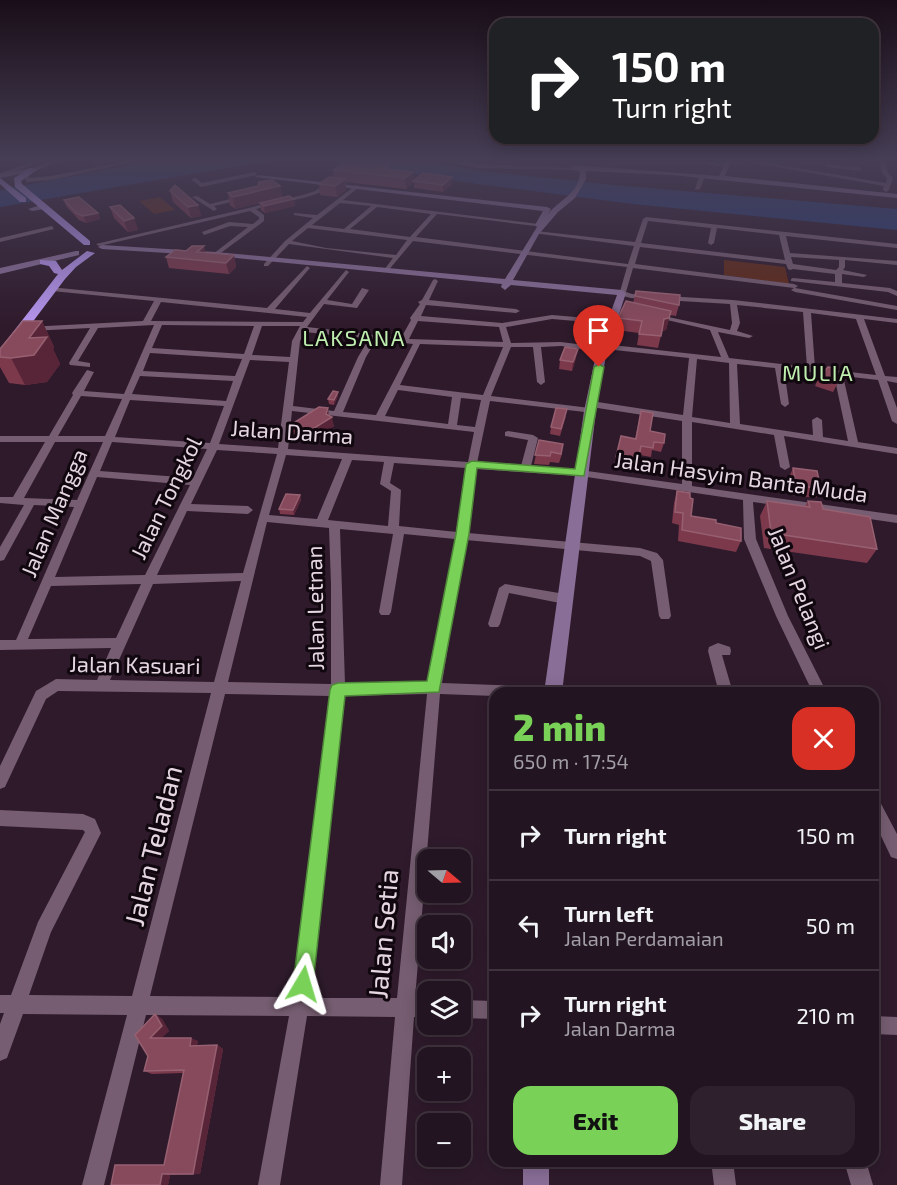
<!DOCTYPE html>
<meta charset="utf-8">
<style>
body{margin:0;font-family:"Exo 2",sans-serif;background:#2e212d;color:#f1f3f6;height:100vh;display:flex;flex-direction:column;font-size:22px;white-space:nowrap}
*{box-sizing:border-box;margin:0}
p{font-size:20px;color:#a29ea5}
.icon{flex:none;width:33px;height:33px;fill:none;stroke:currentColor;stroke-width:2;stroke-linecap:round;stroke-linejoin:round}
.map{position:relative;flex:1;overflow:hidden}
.panel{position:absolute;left:489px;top:687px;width:390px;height:480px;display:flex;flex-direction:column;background:#221420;border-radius:18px;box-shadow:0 3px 15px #0003,0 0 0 2px #3f333e}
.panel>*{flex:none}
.hud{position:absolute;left:489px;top:18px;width:390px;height:126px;border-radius:18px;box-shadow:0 3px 15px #0003,0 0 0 2px #3f333e;background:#202124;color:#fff;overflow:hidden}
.needle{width:39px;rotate:109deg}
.fabs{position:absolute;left:417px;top:849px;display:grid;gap:12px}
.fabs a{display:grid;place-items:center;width:54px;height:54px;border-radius:12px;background:#221420;box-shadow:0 3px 15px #0003,0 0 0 2px #3f333e;font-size:30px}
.pin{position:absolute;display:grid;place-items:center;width:51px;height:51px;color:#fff;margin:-62px -26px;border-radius:50% 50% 50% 0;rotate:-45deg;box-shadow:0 0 6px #0007}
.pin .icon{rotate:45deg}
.me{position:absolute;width:66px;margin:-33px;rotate:7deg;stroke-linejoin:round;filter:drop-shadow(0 0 4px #0008)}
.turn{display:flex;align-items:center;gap:21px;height:126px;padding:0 24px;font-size:27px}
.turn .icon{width:78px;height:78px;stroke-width:2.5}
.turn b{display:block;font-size:42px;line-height:51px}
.round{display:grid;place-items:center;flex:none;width:63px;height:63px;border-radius:18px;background:#2e212d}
.overview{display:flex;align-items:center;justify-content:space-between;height:102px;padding:0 24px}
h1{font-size:36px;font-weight:800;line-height:45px;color:#79d158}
.cta{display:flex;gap:12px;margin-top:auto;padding:12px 24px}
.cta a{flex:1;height:69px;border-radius:18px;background:#79d158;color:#111;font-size:24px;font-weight:800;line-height:69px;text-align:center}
.cta a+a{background:#2e212d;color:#f1f3f6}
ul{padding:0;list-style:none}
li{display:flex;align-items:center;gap:18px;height:90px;padding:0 24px;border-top:2px solid #3f333e}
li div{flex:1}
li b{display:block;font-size:22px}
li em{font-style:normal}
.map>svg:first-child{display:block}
</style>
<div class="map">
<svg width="897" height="1185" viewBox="0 0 897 1185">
<rect width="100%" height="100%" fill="#2e1a2b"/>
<!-- green -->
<path fill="#602916" d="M160,197l15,13 -21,4 -15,-13z
M724,260l61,7 4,17 -65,-9z"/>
<!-- water -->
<path fill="#283d76" d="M157,160h117l-274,47v-17z
M329,160h86l66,11 133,14 283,24v21l-264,-26 -170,-22z"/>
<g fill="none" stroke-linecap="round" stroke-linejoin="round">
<!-- street -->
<path fill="#765d71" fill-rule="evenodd" d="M38,160h8l-46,17v-4z
M133,160h10l-92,20 -24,2 -4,-6 11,-8 3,2 -8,6v2l22,-2z
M438,160l39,4 100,4 -3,2 -97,-2z
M691,160h11l27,6 -3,2z
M738,160h12l136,23 1,-5 -5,-5 -2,-10 3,-2 3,2 2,10 5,5 -4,12 -3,2 -3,-2 1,-4z
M828,164l31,3 3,2 -3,2 -33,-4z
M255,172l2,3 -56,12 -10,-8 5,-1 6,5z
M702,174l3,2 -5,13 -5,1 4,-14z
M330,181l2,3 -13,9 -12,4 -51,12 8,6v6l-46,34 -5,-1 35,-27 -18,-1 -26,9 -2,-3 27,-10 24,2 6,-5v-2l-9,-6 -151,35 -3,-2 207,-49 12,-4z
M356,185l2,3 -15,12 204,25 -3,2 -107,-13 -21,23 212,27 6,-18 -101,-13 3,-2 99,11 8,-23 3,-2 251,27v4l-111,-12 4,17 107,8v4l-52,-5v7l-2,3 24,5 -3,2 -22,-3v9l48,5 7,3v5l-9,-4 -97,-11v-2l2,-1 42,4v-8l-42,-5 -3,1 -2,-1 -2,-5 -146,-17 -5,17 159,20 4,2 -3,2 102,18v4l-102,-18 -4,-2 3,-2 -161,-20 -7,24 6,2 101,6 164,19v4l-33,-4 21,57 12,1v6l-10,-2 10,27v16l-5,-3 -14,-41 -35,-4 15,66 39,6v6l-113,-18 6,31 -5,3 -5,-3 -6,-32 -82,-13v64l205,29v8l-144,-21 3,37 32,77 39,77h-14l-37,-77 -32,-77 -1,-39 -163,-24 -104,-7 -8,64 172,15 17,5 6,7 8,56 -2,3h-8l-2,-3 -8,-55 -11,-5 -174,-16 -24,143 110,4 5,2 2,4h-64v3l-55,-2 -25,305h13v18h-14l-12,168h-22l15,-168 -88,-1 -27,169h-22l31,-169 -143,-1 -42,170h-22l45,-170 -104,-1 -16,44 -7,3v-37l4,-11h-4v-18h11l27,-73 47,-90 -2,-2 -83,-4v-16l83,4 12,5 6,14 -50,99 -22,63 103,1 79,-303 -153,-2 -12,8 -41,88 -5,2v-23l36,-75 20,-12 41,1 14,-32 -111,2v-10h16l58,-133 -40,-2 -30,55 -4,1v-14l24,-42 -24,-2v-6h13l32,-55h-45v-6h49l24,-41 -1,-2 15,-23 7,2 -10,19 40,3 30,-69 -56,3 -20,33 12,2v4l-20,-2 -1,-2 21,-35 -60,3h-3v-4l116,-6 11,-20 -102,-10h-3v-4l218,21 40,-42 3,2 -1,1 -34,40 35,4 36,-43 3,2 -22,28 25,4 10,-16 7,2 -12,18 -33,-4 -17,23 94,11 10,-18 -1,-2 10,-14 -2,-2 4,-2 11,-20 2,-1 3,2 -9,19 87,9 4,2 -4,2 -90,-8 -5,11 81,7 50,-8 59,5 4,2 -4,2 -59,-5 -46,8 5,16 50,-1 39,5v-3h3l118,13 -11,-27 -60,-14 4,-2 76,16 2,-7 -2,-19 -99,-6 -12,-3 8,-28 -214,-26 -26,31 -3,-2 9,-12 -104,-14 -21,22h-4v-2l21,-23 28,-23 -19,-3v-2l23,2zM340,203l31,3 -27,23 -32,-4zM377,207l54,7 -21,23 -60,-8zM648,221l63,7 -3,15 3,2 3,-2 3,-15 62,7 6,25 -144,-17zM308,228l99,12 -11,15 -70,-7 -34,-7zM791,257l48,3v7l-3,3 -43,-6zM161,302l146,15 -4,5 -152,-1zM737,305l66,7 4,55 -78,-9 -11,-26 31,6 4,-2 -16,-5 3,-8zM811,313l45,6 20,56 -61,-7zM418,321l81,6 4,15 -94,-3zM162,325l92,1 -10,28 -92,-6zM262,326h38l-8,15 -2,16 -38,-2zM305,332l64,7 -11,18 -24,54 -41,-5 7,-65zM376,340l37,4 -37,71 -33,-3 23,-55zM420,344l83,3 -20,48 -83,-10zM561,346l41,6h3v-3l84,9 -6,57 -92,-14 -4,3 4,3 91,14v63l-102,-14 -49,-4 7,-28 -5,-3 -25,-4 -3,1v4l23,4 -7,26 -44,-3 13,-62 103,12 2,-2 -5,-3 -99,-12 20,-49h22l4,35 4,3 4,-3 -4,-35zM150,353l92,6 -7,17 -92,-5zM697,359l32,4 1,60 -38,-6zM250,360l39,2 -11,86 -59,-4zM737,364l38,4 6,36 4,3 4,-3 -5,-35 50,6 14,66 -25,-4 -1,-17 -5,-3 -5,3 1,15 -73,-11zM140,376l93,5 -7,20 -94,-7zM398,390l54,7 -4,27 -63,-8zM81,396l41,3 -17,37h-47zM461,398l20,2 -6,27 -18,-2zM130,400l94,6 -14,37 -95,-6zM292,411l182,21 -6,30 -180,-13zM55,442h48l-26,58 -53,-2zM112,442l95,7 -14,29 -93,-7zM217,450l60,4 -34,119 -86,2 30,-64 61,3 5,-4 -5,-4 -57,-2zM286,455l56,4 -25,60 -48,-4zM352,460l32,2 -4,22 11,7 -3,35 -60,-6zM394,463l72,5 -9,64 -58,-6 2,-36 -11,-7zM97,477l93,8 -45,90 -90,2zM267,522l62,6 2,57v99l-103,-2zM340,529l53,5 -14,78 2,3h8l2,-3 13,-78 51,5 -27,143 -83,2zM241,581l-27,101 -104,-2 43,-96zM141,584l-25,54 -88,1 23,-53zM225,694l105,2 -38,301 -142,-1zM427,694l-30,304h-87l34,-302z
M246,195l2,3 -34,8 3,3 -3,2 -22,-14 5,-1 13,8z
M52,226l2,3 -54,13v-4z
M505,584l60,10 4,2 2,3 -2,3 -4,2 -56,-11 -9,31 -2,3h-8l-2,-3 11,-36z
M718,643l12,4 1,4 -1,4h-8l11,38h-14l-11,-42 1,-4z
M873,796l5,2 19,36v25l-6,-2 -18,-38z
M460,1000l35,1v18l-35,-1z
M873,1016l24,1v18l-24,-1z
M711,1161h22l3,24h-22z
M844,1161h22l7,24h-22z"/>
<!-- secondary -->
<path fill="#896e97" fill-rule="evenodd" d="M54,160h9l-28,11 -35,7v-4l32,-6z
M726,160h6l-7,16 172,18v4l-225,-23 -86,-4v8l-11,19 -17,14 -19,22 -26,46 109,10 4,3 -19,57 -11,61 -34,282h-18l40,-282 13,-61 20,-55 -106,-10 -6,5 -4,-3 1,-3 -286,-28 -114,-7 -4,-2 4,-2 114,7 289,27 32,-52 -2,-2 8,-14 -288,-34 3,-2 289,32 4,2 -3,5c11,-14 32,-21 32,-42l-8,-3v-4l147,11z
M41,205l3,4 -12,2 -4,-2z
M76,251h3v4l-79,19v-6z
M523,1161h26v24h-26z"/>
<!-- highway -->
<path fill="#b696f0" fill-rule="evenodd" d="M30,168l7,2 -16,11 1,3 68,57v4h-6l-69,-58 -1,-9z
M0,178l26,20v4h-6l-20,-18z
M87,251l8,2 -19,14 -11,12 -61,81 -4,1v-12l58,-75 -4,-1 -5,-7 -9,-2v-4l16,1 6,9z"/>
</g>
<!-- wall -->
<path fill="#7c394c" d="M89,160h19l1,2 -13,3z
M389,165v4l25,12 38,-4v7l-9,8 -29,-4v-6l-8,7 -61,-7 1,8 -9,7 -17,-2 -1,-11 15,-6 -1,-8z
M280,186l2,11 12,2 1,7 -30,7 -4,-3 -1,-7 -25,6 -5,-4 -2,-12z
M170,191l28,14 3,11 -10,2 -18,-16z
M64,200l34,13 2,6 -14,4 -7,-3 -13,-14z
M110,207l24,11 4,12 -10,2 -14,-14z
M205,253l29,2 2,12 -7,7 -60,-6 -3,-11z
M636,291l43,14 -3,11 -6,-1 -4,15 -4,1 -4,17 -21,-3 2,-12 -23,-3 2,-12 15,-15z
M42,321l12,26 -1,2 7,15 -13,18 -22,3 -16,-2 -9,-16v-18z
M576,358l-4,13 -13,-2 1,-9z
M819,377l20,4 -6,11 -18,-6z
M338,392v4l-4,9 -5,-1 -1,-5z
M641,411l9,20 14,12 -3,9 -9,-2 -1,7 -11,-2 -4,14 -22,-4 7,-29 14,3z
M329,415l5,11 -24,16 -16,-8 -2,-10z
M566,416l-6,20 -10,-2 1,-7z
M539,440l23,14 -3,9 -9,-1 -1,3 -15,-1z
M793,468l28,21 -5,9 -25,-3 -2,-18z
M677,491l13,7 1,18 25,7 25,18 -5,11 -58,-11 1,-16 -7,-2 2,-20z
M300,495l1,5 -7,15 -14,-1 -1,-5z
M767,501l38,6 3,-6 15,8 54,40 -10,14 -103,-15 -4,-32z
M495,977v19h-6v-17z
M155,1014l7,5 7,12 -8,7 37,3 -1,4h20l6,4 -23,125 -30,1 -2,10 -4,-20 19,-92 -31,1 -8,-3 4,-15z"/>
<!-- shaded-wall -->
<path fill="#582538" d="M95,160h13l1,2 -13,3z
M413,172l1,10 -8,7 -1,-11z
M452,177v7l-9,8v-7z
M345,179l1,11 -9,7 -2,-11z
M280,186l2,12 -47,11 -2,-12z
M294,199l1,7 -30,7 -1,-7z
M198,205l3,11 -10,2 -3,-11z
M98,213l2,6 -14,4 -3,-7z
M134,218l4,12 -10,2 -4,-11z
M204,246l3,12 -10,-6z
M234,255l2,12 -7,7 -3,-11z
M669,318l-3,12 -5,1 3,-12z
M42,321l12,26 -1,2 7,15 -13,18 -22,3 -14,-27 18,-20z
M578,349l-2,9 -4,13 1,-9z
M338,392v4l-4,9v-5z
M328,408l1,10 3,-1 2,9 -24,16 -2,-10 18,-18z
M300,495l1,5 -7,15 -1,-5z
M155,1014l7,5 7,12 -12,11 -7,-4z
M191,1038l7,3 -2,8 -6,-3z
M217,1045l6,4 -23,125h-7z
M162,1174l8,1 -2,10h-8z"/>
<!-- building -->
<path fill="#874a5c" stroke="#966071" stroke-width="1.5" d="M345,162l44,3 -4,4 28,3 -8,6 -72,-8z
M423,173l29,4 -9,8 -30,-4z
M329,177l16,2 -10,7 -16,-2z
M272,180l8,6 -47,11 -5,-4 30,-7 1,-4z
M175,185l23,20 -10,2 -18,-16z
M289,196l5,3 -30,7 -4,-3z
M79,197l19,16 -15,3 -7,-3 -12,-13z
M120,205l14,13 -10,3 -14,-14z
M192,246h12l-7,6 37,3 -8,8 -60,-6 9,-7 11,1z
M636,291l44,4 -1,10 -44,-9z
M626,301l45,10 -2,7 -5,1 -3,17 -22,-2 3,-13 -24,-3z
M23,321h19l-13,17 18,-1 -13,18 -23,3 -11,-1v-8z
M565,347l13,2 -5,13 -13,-2z
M828,367l8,1 3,13 -2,2 -18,-6z
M333,391l5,1 -4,8 -6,-1z
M319,407l9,1 -2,6 6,3 -24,15 -16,-8z
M556,408l11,1 -6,20 -10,-2z
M641,411l12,2 -3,18 15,3 -1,9 -10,-1 -1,6 -12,-2 -3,15 -22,-4 5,-21 15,3z
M539,440l24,4 -2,10 -10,-2 -1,4 -15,-1z
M793,468l24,3 4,18 -25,-4z
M677,491l13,2v5l3,1 -2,17 25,4v3l25,5v13l-59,-11 1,-17 -8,-1z
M286,494l14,1 -7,15 -14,-1z
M767,501l43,6 -2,-6 13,1 2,7 47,8 7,32 -106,-16z
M490,977h5v17l-6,-1z
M155,1014l7,12 -12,12h41l-1,8 27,-1 -24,129h-31l-2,11h-49l4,-20h49l20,-95 -40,1 4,-15 -13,-21z"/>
<!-- sky -->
<linearGradient id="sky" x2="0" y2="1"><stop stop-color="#190e18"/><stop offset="0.49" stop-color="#463e55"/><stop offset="1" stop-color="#463e55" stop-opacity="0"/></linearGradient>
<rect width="897" height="326" fill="url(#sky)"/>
<!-- route -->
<path fill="#79d158" stroke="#4f8839" stroke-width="1.5" d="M599,364l5,3 -20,109 -107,-8 -8,66 -30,158 -94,4 -32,288 -3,7 -7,3 -7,-3 -3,-7 37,-294 2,-5 6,-2 89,-2 29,-147 10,-70 6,-3 103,8 19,-102z"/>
<g text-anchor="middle" stroke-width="6" stroke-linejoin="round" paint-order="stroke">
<!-- far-quarter labels -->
<g font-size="22" letter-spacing="1.5" fill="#bfefaf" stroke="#11080f">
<text x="354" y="346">LAKSANA</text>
<text x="818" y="381">MULIA</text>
</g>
<!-- street labels -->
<g font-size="22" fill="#e5d6e2" stroke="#11080f">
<text transform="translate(292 432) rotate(4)" y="8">Jalan Darma</text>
<text transform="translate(741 477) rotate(8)" y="8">Jalan Hasyim Banta Muda</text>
<text transform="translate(166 498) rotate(-64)" y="8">Jalan Tongkol</text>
<text transform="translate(54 513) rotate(-67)" y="8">Jalan Mangga</text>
<text transform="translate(799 588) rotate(68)" y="8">Jalan Pelangi</text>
<text transform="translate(315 608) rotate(-91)" y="8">Jalan Letnan</text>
<text transform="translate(135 665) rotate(1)" y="8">Jalan Kasuari</text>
</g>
<!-- near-street labels -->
<g font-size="27" fill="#e5d6e2" stroke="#11080f">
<text transform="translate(154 846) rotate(-76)" y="9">Jalan Teladan</text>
<text transform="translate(384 934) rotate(-85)" y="9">Jalan Setia</text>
</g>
</g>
</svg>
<div class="fabs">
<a><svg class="needle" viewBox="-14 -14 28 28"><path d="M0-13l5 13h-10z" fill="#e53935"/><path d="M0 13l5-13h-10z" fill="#a29ea5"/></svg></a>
<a><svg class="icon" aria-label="sound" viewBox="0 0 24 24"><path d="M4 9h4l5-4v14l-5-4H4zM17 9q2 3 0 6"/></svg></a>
<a><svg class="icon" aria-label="layers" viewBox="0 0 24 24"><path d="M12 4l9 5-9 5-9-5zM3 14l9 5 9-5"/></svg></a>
<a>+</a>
<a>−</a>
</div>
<div class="pin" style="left:599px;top:367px;background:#d93025"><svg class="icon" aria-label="arrive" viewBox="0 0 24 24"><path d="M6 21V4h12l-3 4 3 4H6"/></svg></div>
<svg class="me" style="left:303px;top:984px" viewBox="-20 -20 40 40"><path d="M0-17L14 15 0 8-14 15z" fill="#79d158" stroke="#fff" stroke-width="4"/></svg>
<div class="hud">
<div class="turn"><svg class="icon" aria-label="right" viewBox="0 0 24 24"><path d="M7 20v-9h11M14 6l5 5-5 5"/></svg><div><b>150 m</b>Turn right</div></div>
</div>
<section class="panel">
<div class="overview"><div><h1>2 min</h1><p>650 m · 17:54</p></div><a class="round" style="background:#d93025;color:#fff"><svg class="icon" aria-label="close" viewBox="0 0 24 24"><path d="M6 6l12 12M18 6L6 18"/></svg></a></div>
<ul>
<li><svg class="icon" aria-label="right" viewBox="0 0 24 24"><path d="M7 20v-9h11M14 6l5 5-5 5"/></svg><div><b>Turn right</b></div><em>150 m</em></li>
<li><svg class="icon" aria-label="left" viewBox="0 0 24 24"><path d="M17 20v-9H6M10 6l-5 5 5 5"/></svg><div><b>Turn left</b><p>Jalan Perdamaian</p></div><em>50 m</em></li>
<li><svg class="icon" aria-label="right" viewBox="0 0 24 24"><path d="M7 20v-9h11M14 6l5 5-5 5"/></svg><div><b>Turn right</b><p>Jalan Darma</p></div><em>210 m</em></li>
</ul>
<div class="cta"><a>Exit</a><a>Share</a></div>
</section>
</div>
